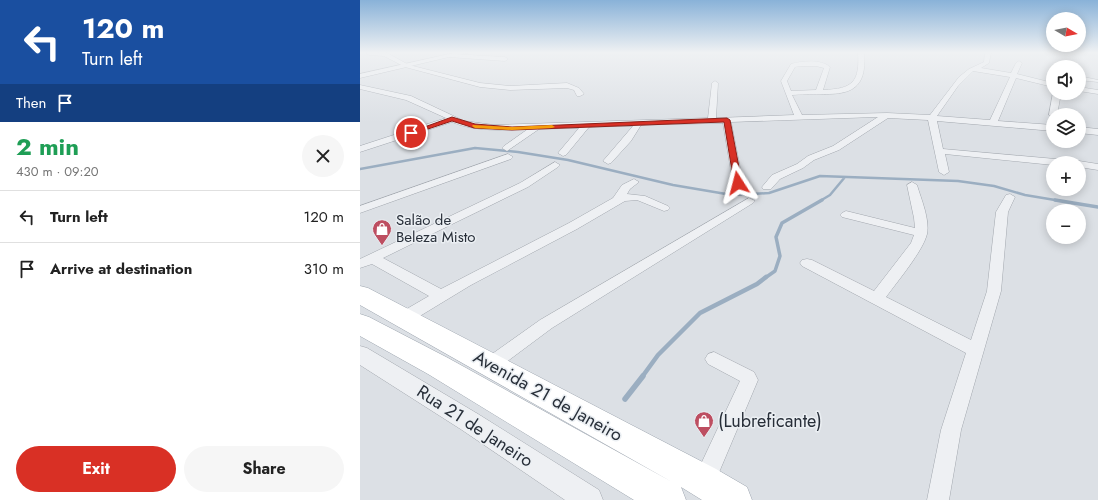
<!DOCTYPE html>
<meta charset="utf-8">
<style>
body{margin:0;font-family:Jost,sans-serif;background:#f6f6f6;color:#222;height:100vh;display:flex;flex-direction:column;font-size:15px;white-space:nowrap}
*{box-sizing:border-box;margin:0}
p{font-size:13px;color:#767676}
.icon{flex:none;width:22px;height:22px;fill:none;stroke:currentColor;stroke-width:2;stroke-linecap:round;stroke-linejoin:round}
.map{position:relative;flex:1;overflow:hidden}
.panel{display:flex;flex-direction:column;background:#fff;width:360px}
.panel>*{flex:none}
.guide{background:#1a4fa0;color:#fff;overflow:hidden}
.needle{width:26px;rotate:100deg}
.fabs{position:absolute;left:686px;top:12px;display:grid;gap:8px}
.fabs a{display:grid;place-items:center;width:40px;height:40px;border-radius:50%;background:#fff;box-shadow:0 2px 10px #0003;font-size:20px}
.pin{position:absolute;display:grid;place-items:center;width:34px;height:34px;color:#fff;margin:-17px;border:2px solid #fff;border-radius:50%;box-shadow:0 1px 4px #0007}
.me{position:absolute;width:44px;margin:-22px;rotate:351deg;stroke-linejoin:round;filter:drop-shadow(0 0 3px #0008)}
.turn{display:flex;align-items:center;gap:14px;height:84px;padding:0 16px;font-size:18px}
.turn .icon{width:52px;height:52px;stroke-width:2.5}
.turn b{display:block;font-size:28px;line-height:34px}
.then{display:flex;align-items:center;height:38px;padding:0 16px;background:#0003;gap:8px;font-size:15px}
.round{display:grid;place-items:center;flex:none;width:42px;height:42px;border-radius:21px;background:#f6f6f6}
.head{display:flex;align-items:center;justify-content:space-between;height:68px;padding:0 16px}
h1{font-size:24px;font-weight:700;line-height:30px;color:#1e9e55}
.primary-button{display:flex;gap:8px;margin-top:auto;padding:8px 16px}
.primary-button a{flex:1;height:46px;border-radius:24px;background:#d93025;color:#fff;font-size:16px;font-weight:700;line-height:46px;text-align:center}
.primary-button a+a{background:#f6f6f6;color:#222}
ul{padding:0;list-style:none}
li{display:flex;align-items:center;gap:12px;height:52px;padding:0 16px;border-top:1px solid #e0e0e0}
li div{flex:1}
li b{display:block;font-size:15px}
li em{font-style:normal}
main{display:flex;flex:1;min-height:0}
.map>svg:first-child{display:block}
</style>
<main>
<section class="panel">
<div class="guide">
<div class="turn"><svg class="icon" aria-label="left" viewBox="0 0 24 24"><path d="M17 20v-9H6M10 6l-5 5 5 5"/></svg><div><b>120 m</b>Turn left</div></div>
<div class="then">Then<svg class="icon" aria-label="arrive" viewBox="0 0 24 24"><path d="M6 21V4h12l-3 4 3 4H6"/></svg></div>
</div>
<div class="head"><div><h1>2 min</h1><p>430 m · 09:20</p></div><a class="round"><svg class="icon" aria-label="close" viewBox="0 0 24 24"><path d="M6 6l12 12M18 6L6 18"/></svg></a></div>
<ul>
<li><svg class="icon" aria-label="left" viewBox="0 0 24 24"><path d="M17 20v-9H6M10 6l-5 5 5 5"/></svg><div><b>Turn left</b></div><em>120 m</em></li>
<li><svg class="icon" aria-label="arrive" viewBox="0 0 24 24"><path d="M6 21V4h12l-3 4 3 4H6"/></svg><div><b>Arrive at destination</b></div><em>310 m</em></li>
</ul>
<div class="primary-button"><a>Exit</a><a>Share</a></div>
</section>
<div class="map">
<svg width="738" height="500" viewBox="0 0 738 500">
<rect width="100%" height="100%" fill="#dce0e5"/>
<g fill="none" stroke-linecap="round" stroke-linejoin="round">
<!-- stream-far3 -->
<path stroke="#9baec1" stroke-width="2.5" d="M0,169l115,-21 43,4 50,8 105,25 59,10 37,-2 51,-17 138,5 36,5 31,9 36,6
M460,201l10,-6 15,-18"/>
<!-- stream-far2 -->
<path stroke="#9baec1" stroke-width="3.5" d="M695,200l43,7
M405,278l10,-7 5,-15 -4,-19 6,-14 40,-23"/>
<!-- stream-far1 -->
<path stroke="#9baec1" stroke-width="4.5" d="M282,377l16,-22 42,-42 57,-29 9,-7"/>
<!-- stream -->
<path stroke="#9baec1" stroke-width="5.5" d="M265,399l18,-23"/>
<defs>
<path id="minor" d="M7,52l20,1 22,12 71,18 30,3 57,-3 12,5 5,6 -4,2h-3l-3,-6 -7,-2 -57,2 -30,-3 -75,-20 -21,-11 -15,-1 -2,-1z
M498,52h6c5,54 -34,39 -72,43l10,20 85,-2 43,2 29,-38 10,-8 15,-7 1,-10h6l-2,11 -8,5 30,5 5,-10 3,-2 3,2 -5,11 36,9v4l-37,-9 -18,43 55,4v6l-116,-10 6,28 124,11 5,3h-19v2l-108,-11 4,18 -5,3 -5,-3 -11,-52 -40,-2 -49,32 -25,10 -11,8 -23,11 -9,10h-8l-1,-2 10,-12 25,-11 11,-8 25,-10 45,-29h-2l-145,5 12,61 -5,3 -5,-3 -10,-60 -82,2 -10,16 -20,22 -3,1 -5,-3 30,-35 -44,1 -23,28 -3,1 -5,-3 21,-25 -40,1 -32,22 -5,-3 2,-2 24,-17c-25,1 -53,3 -76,-7l-92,30v-6l86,-28 -40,-18 -46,-11v-4l51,11 53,25 30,4 214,-7 4,-35 3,-2 3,2 -2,35 78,-3 -13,-34 10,-17c11,-3 30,-5 39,3l-7,23c30,-1 37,-8 35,-38zM441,66h15l8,2 -8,22 -25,1 -4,-10 8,-14zM613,71l37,6 -20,43 -53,-4 21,-30z
M91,54l54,3 3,2 -3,2 -56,-4 -1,-1z
M719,76l19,4v2l-19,-2z
M719,87l19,3v4l-19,-3z
M693,93h8l-4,22h-4v2l-4,-2z
M719,127l19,2v6l-19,-2z
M148,154l5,3 -2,2 -151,54v-7z
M719,161l19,3v6l-19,-3v-4h-4z
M195,162l5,3 -2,2 -30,20 -145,71 58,31 128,-66 44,-25 9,-13 12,-6 5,3 -9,7 -3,5 18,2 23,10 2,2 -2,2 -4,1 -27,-11 -12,1 -48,28 -106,56 -61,37 -6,2 -6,-2 -2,-4 2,-4 31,-18 -57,-32 -12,4v-9l160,-76z
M552,182l5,3c4,14 13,34 10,49 -4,17 -30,48 -41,63l85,43 16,-49 9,-79 10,-17 4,-1 5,3 -7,15 -7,79 -40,139 -12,70h-22l14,-70 25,-77 -164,-87 -2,-3 2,-3 5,-1 5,1 62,31 37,-48 3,-8 -72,-18 -2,-2 2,-2 4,-2 69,17 -1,-10 -7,-33z
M389,198l6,3 -2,2 -201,125 -55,41 -6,2 -6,-2 -3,-5 3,-5 55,-39z
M354,352l40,20 4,8 -46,109 -8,3 -8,-3 -3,-8 47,-100 -32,-17 -3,-5 3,-5z"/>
<path id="tertiary" d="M98,52h12l-110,26v-4z
M0,346l7,2 111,66 121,76 4,10h-38l-103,-70 -102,-65z"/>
<path id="primary" d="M0,286l8,2 348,181 31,18 5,13h-50l-21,-13 5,13h-52l-206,-126 -68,-38v-22l9,3 79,41 224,124 -312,-177z"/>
</defs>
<!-- minor casing -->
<use href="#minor" stroke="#a2a7ae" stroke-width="1"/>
<!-- tertiary casing -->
<use href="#tertiary" stroke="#a2a7ae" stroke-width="1"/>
<!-- primary casing -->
<use href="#primary" stroke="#9da5af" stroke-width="1"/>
<!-- minor -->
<use href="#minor" fill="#eef0f3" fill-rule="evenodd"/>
<!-- tertiary -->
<use href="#tertiary" fill="#eef0f3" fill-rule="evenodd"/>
<!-- primary -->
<use href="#primary" fill="#fff" fill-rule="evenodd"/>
</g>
<!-- sky -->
<linearGradient id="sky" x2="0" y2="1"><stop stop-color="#89b2d8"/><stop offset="0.43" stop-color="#eff1f3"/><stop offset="1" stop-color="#eff1f3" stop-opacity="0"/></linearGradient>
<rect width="738" height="122" fill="url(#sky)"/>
<!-- route -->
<path fill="#d93025" stroke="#8d1f18" d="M92,117l23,7 37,3 215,-9 3,2 12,63 -4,2 -4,-2 -10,-61 -212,8 -38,-2 -22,-7 -39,13 -5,-1z"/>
<!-- slow -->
<path fill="#f59e0b" d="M113,125l39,2 40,-2 3,2 -3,1 -40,2 -37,-2 -3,-2z"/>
<!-- icons -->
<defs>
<symbol id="shop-pin" viewBox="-11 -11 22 30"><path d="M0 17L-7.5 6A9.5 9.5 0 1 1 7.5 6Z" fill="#bd4e61" stroke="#ebeff3"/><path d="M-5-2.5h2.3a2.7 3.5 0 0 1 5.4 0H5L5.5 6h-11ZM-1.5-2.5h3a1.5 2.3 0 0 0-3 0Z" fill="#fff"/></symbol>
</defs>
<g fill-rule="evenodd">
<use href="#shop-pin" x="11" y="218" width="22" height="30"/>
<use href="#shop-pin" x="333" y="410" width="22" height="30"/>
</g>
<g text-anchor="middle" stroke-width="3" stroke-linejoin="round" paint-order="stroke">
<!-- poi labels -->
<g font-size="15" fill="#282f39" stroke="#ebeff3" text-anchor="start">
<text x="36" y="225">Salão de<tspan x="36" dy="17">Beleza Misto</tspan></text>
</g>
<!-- near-street labels -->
<g font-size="18" fill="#282f39" stroke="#ebeff3">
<text transform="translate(188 396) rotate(29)" y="6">Avenida 21 de Janeiro</text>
<text transform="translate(115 426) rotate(33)" y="6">Rua 21 de Janeiro</text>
</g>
<!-- near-poi labels -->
<g font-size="18" fill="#282f39" stroke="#ebeff3" text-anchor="start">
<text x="358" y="427">(Lubreficante)</text>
</g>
</g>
</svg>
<div class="fabs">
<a><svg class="needle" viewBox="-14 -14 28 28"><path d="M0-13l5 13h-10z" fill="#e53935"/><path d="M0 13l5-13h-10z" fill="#767676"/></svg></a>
<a><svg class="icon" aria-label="sound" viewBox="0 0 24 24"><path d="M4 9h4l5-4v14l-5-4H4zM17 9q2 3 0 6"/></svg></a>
<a><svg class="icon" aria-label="layers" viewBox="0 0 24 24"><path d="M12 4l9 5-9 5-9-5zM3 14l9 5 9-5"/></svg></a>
<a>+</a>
<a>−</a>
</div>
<div class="pin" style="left:51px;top:133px;background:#d93025"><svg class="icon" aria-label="arrive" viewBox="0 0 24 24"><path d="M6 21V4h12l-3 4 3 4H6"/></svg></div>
<svg class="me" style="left:378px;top:183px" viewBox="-20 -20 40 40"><path d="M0-17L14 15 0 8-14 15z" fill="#d93025" stroke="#fff" stroke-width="4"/></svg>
</div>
</main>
